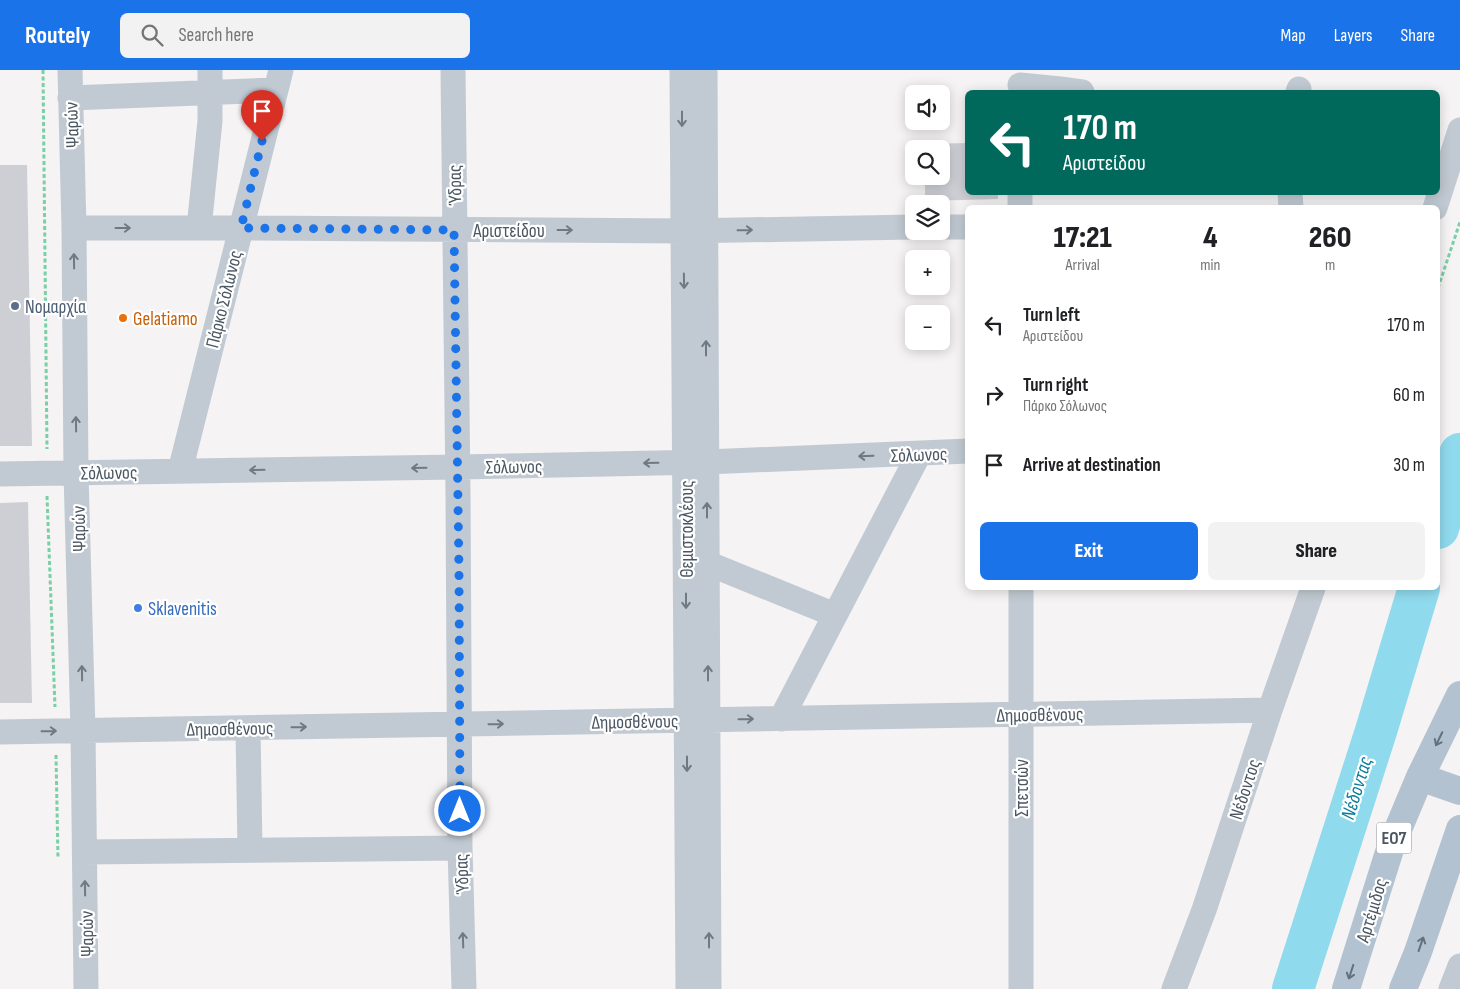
<!DOCTYPE html>
<meta charset="utf-8">
<style>
body{margin:0;font-family:"Sofia Sans Condensed",sans-serif;background:#f2f2f2;color:#202124;height:100vh;display:flex;flex-direction:column;font-size:19px;white-space:nowrap}
*{box-sizing:border-box;margin:0}
p{font-size:16px;color:#757577}
.icon{flex:none;width:28px;height:28px;fill:none;stroke:currentColor;stroke-width:2;stroke-linecap:round;stroke-linejoin:round}
.map{position:relative;flex:1;overflow:hidden}
.panel{position:absolute;left:965px;top:135px;width:475px;height:385px;display:flex;flex-direction:column;background:#fff;border-radius:8px;box-shadow:0 2px 12px #0003}
.panel>*{flex:none}
.top-card{position:absolute;left:965px;top:20px;width:475px;height:105px;border-radius:8px;box-shadow:0 2px 12px #0003;background:#00695c;color:#fff;overflow:hidden}
.fabs{position:absolute;left:905px;top:15px;display:grid;gap:10px}
.fabs a{display:grid;place-items:center;width:45px;height:45px;border-radius:8px;background:#fff;box-shadow:0 2px 12px #0003;font-size:25px}
.pin{position:absolute;display:grid;place-items:center;width:42px;height:42px;color:#fff;margin:-51px -21px;border-radius:50% 50% 50% 0;rotate:-45deg;box-shadow:0 0 5px #0007}
.pin .icon{rotate:45deg}
.me{position:absolute;width:55px;margin:-28px;rotate:0deg;stroke-linejoin:round;filter:drop-shadow(0 0 4px #0008)}
.turn{display:flex;align-items:center;gap:18px;height:105px;padding:0 15px;font-size:22px}
.turn .icon{width:65px;height:65px;stroke-width:2.5}
.turn b{display:block;font-size:35px;line-height:42px}
.eta{display:flex;justify-content:space-evenly;align-items:center;height:85px;text-align:center}
.eta b{font-size:30px;font-weight:800;line-height:35px}
.cta{display:flex;gap:10px;margin-top:auto;padding:10px 15px}
.cta a{flex:1;height:58px;border-radius:8px;background:#1a73e8;color:#fff;font-size:20px;font-weight:800;line-height:58px;text-align:center}
.cta a+a{background:#f2f2f2;color:#202124}
ul{padding:0;list-style:none}
li{display:flex;align-items:center;gap:15px;height:70px;padding:0 15px}
li div{flex:1}
li b{display:block;font-size:19px}
li em{font-style:normal}
header{display:flex;align-items:center;gap:30px;box-sizing:border-box;height:70px;padding:0 25px;background:#1a73e8;color:#fff}
header strong{font-size:24px}
nav{display:flex;gap:28px;margin-inline-start:auto;font-size:18px}
.search{width:350px;height:45px;background:#f2f2f2;display:flex;align-items:center;gap:12px;box-sizing:border-box;padding:0 18px;border-radius:8px;color:#757577;font-size:19px}
.map>svg:first-child{display:block}
</style>
<header>
<strong>Routely</strong>
<div class="search"><svg class="icon" aria-label="search" viewBox="0 0 24 24"><circle cx="10" cy="10" r="6"/><path d="M15 15l6 6"/></svg>Search here</div>
<nav><a>Map</a><a>Layers</a><a>Share</a></nav>
</header>
<div class="map">
<svg width="1460" height="919" viewBox="0 0 1460 919">
<rect width="100%" height="100%" fill="#f5f3f3"/>
<g fill="none" stroke-linecap="round" stroke-linejoin="round">
<!-- river -->
<path stroke="#90daee" stroke-width="42" d="M1438,458l22,-74
M1293,919l83,-258 43,-143"/>
</g>
<!-- building -->
<path fill="#cdcfd5" d="M968,73v49h30v7l-73,2v-25h16v-27h-17v-5z
M0,95h27l5,281h-32z
M28,432l4,201h-32v-200z"/>
<g fill="none" stroke-linecap="round" stroke-linejoin="round">
<!-- path -->
<path stroke="#7ad0a6" stroke-width="3" stroke-dasharray="4 2.5" stroke-linecap="butt" d="M43,0l4,379
M1438,218l22,-66
M47,426l8,211
M56,685l2,104"/>
<!-- minor -->
<path stroke="#c1cad2" stroke-width="25" d="M70,0l4,158 2,245 7,257 3,259
M453,0l5,424 2,354 4,141
M682,0l6,919
M705,0l4,919
M1020,15l40,4 22,3
M1298,22l1,-3
M70,28l205,-8
M1020,122v16
M1290,122l1,16
M1435,138l25,-78
M941,157h27
M74,158h167l442,3 231,-4
M199,158l11,-107v-51
M180,401l101,-401
M0,404l458,-7 248,-5 262,-11
M707,493l128,52
M1021,518v401
M781,649l138,-265
M248,658l2,122
M0,662l1270,-22
M85,782l375,-4
M1174,919l30,-79 66,-200 43,-122
M1451,919l9,-23"/>
<!-- major -->
<path stroke="#b3c2d1" stroke-width="28" d="M1420,707l40,14
M1346,919l45,-143 29,-69 40,-82
M1403,919l15,-37 42,-123"/>
</g>
<!-- one-way arrows -->
<defs><path id="oneway-shaft" d="M-6 0H5M1.5-3L5.5 0L1.5 3" fill="none" stroke-width="1.6" stroke-linecap="round" stroke-linejoin="round" transform="scale(1.25)"/></defs>
<g stroke="#6e7983">
<use href="#oneway-shaft" transform="translate(682 49) rotate(90)"/>
<use href="#oneway-shaft" transform="translate(123 158)"/>
<use href="#oneway-shaft" transform="translate(565 160)"/>
<use href="#oneway-shaft" transform="translate(745 160) rotate(-1)"/>
<use href="#oneway-shaft" transform="translate(74 191) rotate(-91)"/>
<use href="#oneway-shaft" transform="translate(684 211) rotate(89)"/>
<use href="#oneway-shaft" transform="translate(706 278) rotate(-90)"/>
<use href="#oneway-shaft" transform="translate(76 354) rotate(-91)"/>
<use href="#oneway-shaft" transform="translate(866 386) rotate(178)"/>
<use href="#oneway-shaft" transform="translate(651 393) rotate(179)"/>
<use href="#oneway-shaft" transform="translate(419 398) rotate(179)"/>
<use href="#oneway-shaft" transform="translate(257 400) rotate(179)"/>
<use href="#oneway-shaft" transform="translate(707 440) rotate(-90)"/>
<use href="#oneway-shaft" transform="translate(686 531) rotate(90)"/>
<use href="#oneway-shaft" transform="translate(82 603) rotate(-91)"/>
<use href="#oneway-shaft" transform="translate(708 603) rotate(-90)"/>
<use href="#oneway-shaft" transform="translate(746 649) rotate(-1)"/>
<use href="#oneway-shaft" transform="translate(496 654) rotate(-1)"/>
<use href="#oneway-shaft" transform="translate(299 657) rotate(-1)"/>
<use href="#oneway-shaft" transform="translate(49 661) rotate(-1)"/>
<use href="#oneway-shaft" transform="translate(687 694) rotate(90)"/>
<use href="#oneway-shaft" transform="translate(85 818) rotate(-91)"/>
<use href="#oneway-shaft" transform="translate(463 870) rotate(-92)"/>
<use href="#oneway-shaft" transform="translate(709 870) rotate(-90)"/>
</g>
<g stroke="#64717d">
<use href="#oneway-shaft" transform="translate(1439 669) rotate(116)"/>
<use href="#oneway-shaft" transform="translate(1421 874) rotate(-71)"/>
<use href="#oneway-shaft" transform="translate(1351 902) rotate(108)"/>
</g>
<g fill="none" stroke-linecap="round" stroke-linejoin="round">
<!-- route -->
<path stroke="#1a73e8" stroke-width="9" stroke-dasharray="0 16.2" d="M262,71l-21,87 213,2 5,341 1,240"/>
</g>
<!-- markers -->
<circle fill="#5c6f8a" stroke="#fff" stroke-width="2" cx="15" cy="236" r="5"/>
<circle fill="#e8710a" stroke="#fff" stroke-width="2" cx="123" cy="248" r="5"/>
<circle fill="#3f7fe0" stroke="#fff" stroke-width="2" cx="138" cy="538" r="5"/>
<g text-anchor="middle" stroke-width="4.5" stroke-linejoin="round" paint-order="stroke">
<!-- shield labels -->
<rect fill="#fff" stroke="#808990" stroke-width="1" x="1376.5" y="752.5" width="35" height="31" rx="4"/>
<g font-size="18" font-weight="bold" fill="#4a5661">
<text x="1394" y="774">ΕΟ7</text>
</g>
<!-- street labels -->
<g font-size="19" fill="#4a5661" stroke="#fff">
<text transform="translate(71 55) rotate(-92)" y="7">Ψαρών</text>
<text transform="translate(454 115) rotate(-91)" y="7">Ύδρας</text>
<text x="509" y="167">Αριστείδου</text>
<text transform="translate(223 229) rotate(-76)" y="7">Πάρκο Σόλωνος</text>
<text transform="translate(919 384) rotate(-2)" y="7">Σόλωνος</text>
<text transform="translate(514 396) rotate(-1)" y="7">Σόλωνος</text>
<text transform="translate(109 402) rotate(-1)" y="7">Σόλωνος</text>
<text transform="translate(78 459) rotate(-91)" y="7">Ψαρών</text>
<text transform="translate(686 459) rotate(-90)" y="7">Θεμιστοκλέους</text>
<text transform="translate(1040 644) rotate(-1)" y="7">Δημοσθένους</text>
<text transform="translate(635 651) rotate(-1)" y="7">Δημοσθένους</text>
<text transform="translate(230 658) rotate(-1)" y="7">Δημοσθένους</text>
<text transform="translate(1021 718) rotate(-90)" y="7">Σπετσών</text>
<text transform="translate(1244 719) rotate(-72)" y="7">Νέδοντος</text>
<text transform="translate(461 804) rotate(-92)" y="7">Ύδρας</text>
<text transform="translate(1371 840) rotate(-73)" y="7">Αρτέμιδος</text>
<text transform="translate(86 864) rotate(-91)" y="7">Ψαρών</text>
</g>
<!-- service labels -->
<g font-size="19" fill="#4e5e75" stroke="#fff" text-anchor="start">
<text x="25" y="243">Νομαρχία</text>
</g>
<!-- food labels -->
<g font-size="19" fill="#c56008" stroke="#fff" text-anchor="start">
<text x="133" y="255">Gelatiamo</text>
</g>
<!-- shop labels -->
<g font-size="19" fill="#366cbe" stroke="#fff" text-anchor="start">
<text x="148" y="545">Sklavenitis</text>
</g>
<!-- water labels -->
<g font-size="20" font-style="italic" fill="#0c7c9b" stroke="#fff">
<text transform="translate(1356 718) rotate(-73)" y="7">Νέδoντας</text>
</g>
</g>
</svg>
<div class="fabs">
<a><svg class="icon" aria-label="sound" viewBox="0 0 24 24"><path d="M4 9h4l5-4v14l-5-4H4zM17 9q2 3 0 6"/></svg></a>
<a><svg class="icon" aria-label="search" viewBox="0 0 24 24"><circle cx="10" cy="10" r="6"/><path d="M15 15l6 6"/></svg></a>
<a><svg class="icon" aria-label="layers" viewBox="0 0 24 24"><path d="M12 4l9 5-9 5-9-5zM3 14l9 5 9-5"/></svg></a>
<a>+</a>
<a>−</a>
</div>
<div class="pin" style="left:262px;top:71px;background:#d93025"><svg class="icon" aria-label="arrive" viewBox="0 0 24 24"><path d="M6 21V4h12l-3 4 3 4H6"/></svg></div>
<svg class="me" style="left:460px;top:741px" viewBox="-20 -20 40 40"><circle r="17" fill="#1a73e8" stroke="#fff" stroke-width="3"/><path d="M0-11L8 9 0 5-8 9z" fill="#fff"/></svg>
<div class="top-card">
<div class="turn"><svg class="icon" aria-label="left" viewBox="0 0 24 24"><path d="M17 20v-9H6M10 6l-5 5 5 5"/></svg><div><b>170 m</b>Αριστείδου</div></div>
</div>
<section class="panel">
<div class="eta">
<div><b>17:21</b><p>Arrival</p></div>
<div><b>4</b><p>min</p></div>
<div><b>260</b><p>m</p></div>
</div>
<ul>
<li><svg class="icon" aria-label="left" viewBox="0 0 24 24"><path d="M17 20v-9H6M10 6l-5 5 5 5"/></svg><div><b>Turn left</b><p>Αριστείδου</p></div><em>170 m</em></li>
<li><svg class="icon" aria-label="right" viewBox="0 0 24 24"><path d="M7 20v-9h11M14 6l5 5-5 5"/></svg><div><b>Turn right</b><p>Πάρκο Σόλωνος</p></div><em>60 m</em></li>
<li><svg class="icon" aria-label="arrive" viewBox="0 0 24 24"><path d="M6 21V4h12l-3 4 3 4H6"/></svg><div><b>Arrive at destination</b></div><em>30 m</em></li>
</ul>
<div class="cta"><a>Exit</a><a>Share</a></div>
</section>
</div>
